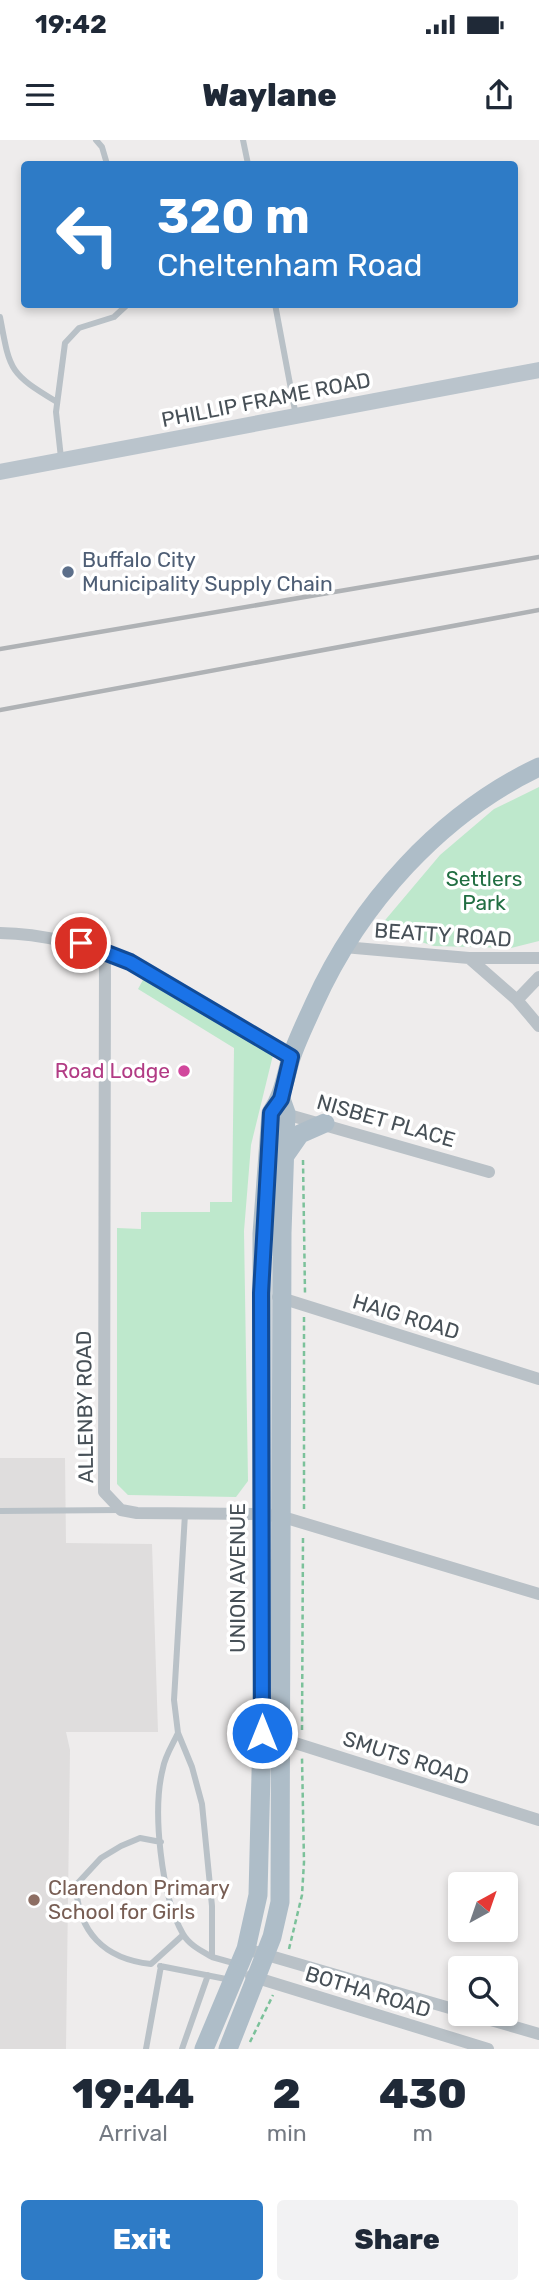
<!DOCTYPE html>
<style>
body{margin:0;font-family:Rubik,sans-serif;background:#f2f2f3;color:#1f2937;height:100vh;display:flex;flex-direction:column;font-size:26px;white-space:nowrap}
*{box-sizing:border-box;margin:0}
p{font-size:23px;color:#747a83}
.icon{flex:none;width:38px;height:38px;fill:none;stroke:currentColor;stroke-width:2;stroke-linecap:round;stroke-linejoin:round}
.map{position:relative;height:1909px;overflow:hidden}
.panel{display:flex;flex-direction:column;background:#fff;flex:1}
.panel>*{flex:none}
.hud{position:absolute;left:21px;top:21px;width:497px;height:147px;border-radius:7px;box-shadow:0 4px 10px #0003;background:#2e7bc6;color:#fff;overflow:hidden}
.needle{width:46px;rotate:40deg}
.tools{position:absolute;left:448px;top:1732px;display:grid;gap:14px}
.tools a{display:grid;place-items:center;width:70px;height:70px;border-radius:7px;background:#fff;box-shadow:0 4px 10px #0003;font-size:35px}
.pin{position:absolute;display:grid;place-items:center;width:60px;height:60px;color:#fff;margin:-30px;border:4px solid #fff;border-radius:50%;box-shadow:0 2px 7px #0007}
.me{position:absolute;width:77px;margin:-38px;rotate:0deg;stroke-linejoin:round;filter:drop-shadow(0 0 5px #0008)}
.turn{display:flex;align-items:center;gap:24px;height:147px;padding:0 21px;font-size:32px}
.turn .icon{width:91px;height:91px;stroke-width:2.5}
.turn b{display:block;font-size:49px;line-height:60px}
.eta{display:flex;justify-content:space-evenly;align-items:center;height:119px;text-align:center}
.eta b{font-size:42px;font-weight:800;line-height:49px}
.button{display:flex;gap:14px;margin-top:auto;padding:14px 21px}
.button a{flex:1;height:80px;border-radius:7px;background:#2e7bc6;color:#fff;font-size:28px;font-weight:800;line-height:80px;text-align:center}
.button a+a{background:#f2f2f3;color:#1f2937}
.status{display:flex;justify-content:space-between;align-items:center;height:49px;padding:0 35px;background:#fff;direction:ltr}
.status svg{height:19px;fill:currentColor}
header{display:flex;justify-content:space-between;align-items:center;height:91px;padding:0 21px;background:#fff;font-size:32px;font-weight:800}
.map>svg:first-child{display:block}
</style>
<div class="status"><b>19:42</b><svg viewBox="0 0 49 12"><path d="M0 12V9h3v3zM5 12V6h3v6zM10 12V3h3v9zM15 12V0h3v12zM26 1h20v11H26zM47 4h2v5h-2z"/></svg></div>
<header><svg class="icon" aria-label="menu" viewBox="0 0 24 24"><path d="M4 6h16M4 12h16M4 18h16"/></svg>Waylane<svg class="icon" aria-label="share" viewBox="0 0 24 24"><path d="M12 15V3M7 8l5-5 5 5M5 13v7h14v-7"/></svg></header>
<div class="map">
<svg width="539" height="1909" viewBox="0 0 539 1909">
<rect width="100%" height="100%" fill="#eeecec"/>
<!-- education -->
<path fill="#dfdddd" d="M0,1318h65l1,85 86,1 6,188h-92l4,18 -4,299h-66z"/>
<!-- green -->
<path fill="#bee8cc" d="M539,647v154l-28,7 -77,-2 -54,-17 1,-4 59,-70 54,-46z
M144,838l129,77 -22,90 -7,86 4,250 -12,16 -108,-2 -11,-11v-256l24,1v-17h69v-10h22l2,-154 -96,-59z"/>
<g fill="none" stroke-linecap="round" stroke-linejoin="round">
<!-- path -->
<path stroke="#7bc19a" stroke-width="2.5" stroke-dasharray="5 3.5" stroke-linecap="butt" d="M303,1020l2,133
M304,1177v193
M302,1590l1,-193
M289,1809l13,-54 2,-33 -2,-104
M250,1902l23,-47"/>
<!-- lane -->
<path stroke="#b9c1c7" stroke-width="6" d="M96,0l6,7 5,17
M243,0l5,24
M275,164l21,112
M0,177c10,54 9,56 57,85
M61,318l-5,-46 9,-69 14,-15 35,-11 14,-13
M0,1371l121,-1
M185,1374l-11,186 4,33 14,34 10,37 10,102v51l25,7
M178,1593c-5,11 -13,23 -15,35 -11,42 -2,128 20,166 6,11 19,17 29,23
M161,1702l-21,-4 -19,8 -20,12 -25,27c2,47 28,74 75,79l32,-29
M160,1826l71,14
M146,1909l15,-83
M182,1909l26,-74"/>
<!-- street -->
<path stroke="#b9c1c7" stroke-width="12" d="M0,793c113,2 198,69 291,124
M344,807l125,11h70
M105,811l-1,541 17,18 16,3 123,1 23,3 256,77
M469,818l48,42 22,26
M517,860l22,-23
M282,973l207,59
M278,1157l261,82
M276,1597l263,83
M246,1809l214,62
M251,1836l237,73
M470,1874l69,20"/>
<!-- secondary -->
<path stroke="#bac4cc" stroke-width="16" d="M0,332l539,-102"/>
<!-- primary -->
<path stroke="#aebdc8" stroke-width="19" d="M284,1017l16,-23 25,-11
M204,1909l42,-100 12,-54 4,-162v-499l9,-121c12,-17 14,-35 20,-55 6,-18 15,-36 23,-54 45,-100 126,-190 225,-237
M228,1909l44,-112 8,-35 2,-669 4,-120 -5,-14"/>
<!-- rail -->
<path stroke="#afb2b5" stroke-width="4.5" d="M0,509l539,-92
M0,570l539,-100"/>
</g>
<g fill="none" stroke-linecap="round" stroke-linejoin="round">
<defs>
<path id="route" d="M81,803l49,19 161,95 -10,42 -10,14 -10,180 1,440"/>
</defs>
<!-- route casing -->
<use href="#route" stroke="#114b97" stroke-width="18"/>
<!-- route -->
<use href="#route" stroke="#1a73e8" stroke-width="12"/>
</g>
<!-- markers -->
<circle fill="#5c6f8a" stroke="#fff" stroke-width="2.5" cx="68" cy="432" r="7"/>
<circle fill="#d1479c" stroke="#fff" stroke-width="2.5" cx="184" cy="931" r="7"/>
<circle fill="#8d6e63" stroke="#fff" stroke-width="2.5" cx="34" cy="1760" r="7"/>
<g text-anchor="middle" stroke-width="7" stroke-linejoin="round" paint-order="stroke">
<!-- street labels -->
<g font-size="21" fill="#475057" stroke="#fff">
<text transform="translate(266 260) rotate(-11)" y="7">PHILLIP FRAME ROAD</text>
<text transform="translate(443 795) rotate(4)" y="7">BEATTY ROAD</text>
<text transform="translate(386 981) rotate(16)" y="7">NISBET PLACE</text>
<text transform="translate(406 1177) rotate(17)" y="7">HAIG ROAD</text>
<text transform="translate(85 1267) rotate(-91)" y="7">ALLENBY ROAD</text>
<text transform="translate(238 1438) rotate(-90)" y="7">UNION AVENUE</text>
<text transform="translate(406 1618) rotate(18)" y="7">SMUTS ROAD</text>
<text transform="translate(368 1852) rotate(17)" y="7">BOTHA ROAD</text>
</g>
<!-- service labels -->
<g font-size="21" fill="#4e5e75" stroke="#fff" text-anchor="start">
<text x="82" y="427">Buffalo City<tspan x="82" dy="24">Municipality Supply Chain</tspan></text>
</g>
<!-- park labels -->
<g font-size="21" fill="#216e42" stroke="#fff">
<text x="484" y="746">Settlers<tspan x="484" dy="24">Park</tspan></text>
</g>
<!-- hotel labels -->
<g font-size="21" fill="#b23c85" stroke="#fff" text-anchor="end">
<text x="170" y="938">Road Lodge</text>
</g>
<!-- education labels -->
<g font-size="21" fill="#785e54" stroke="#fff" text-anchor="start">
<text x="48" y="1755">Clarendon Primary<tspan x="48" dy="24">School for Girls</tspan></text>
</g>
</g>
</svg>
<div class="tools">
<a><svg class="needle" viewBox="-14 -14 28 28"><path d="M0-13l5 13h-10z" fill="#e53935"/><path d="M0 13l5-13h-10z" fill="#747a83"/></svg></a>
<a><svg class="icon" aria-label="search" viewBox="0 0 24 24"><circle cx="10" cy="10" r="6"/><path d="M15 15l6 6"/></svg></a>
</div>
<div class="pin" style="left:81px;top:803px;background:#d93025"><svg class="icon" aria-label="arrive" viewBox="0 0 24 24"><path d="M6 21V4h12l-3 4 3 4H6"/></svg></div>
<svg class="me" style="left:262px;top:1593px" viewBox="-20 -20 40 40"><circle r="17" fill="#1a73e8" stroke="#fff" stroke-width="3"/><path d="M0-11L8 9 0 5-8 9z" fill="#fff"/></svg>
<div class="hud">
<div class="turn"><svg class="icon" aria-label="left" viewBox="0 0 24 24"><path d="M17 20v-9H6M10 6l-5 5 5 5"/></svg><div><b>320 m</b>Cheltenham Road</div></div>
</div>
</div>
<section class="panel">
<div class="eta">
<div><b>19:44</b><p>Arrival</p></div>
<div><b>2</b><p>min</p></div>
<div><b>430</b><p>m</p></div>
</div>
<div class="button"><a>Exit</a><a>Share</a></div>
</section>
